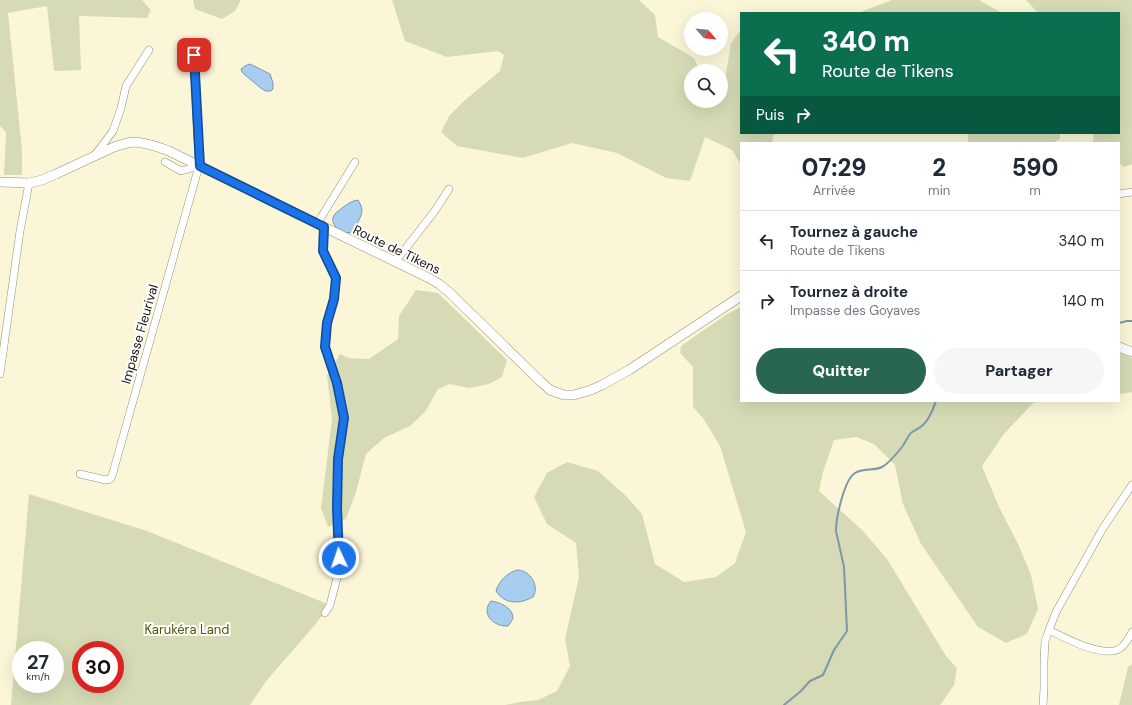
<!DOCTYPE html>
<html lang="fr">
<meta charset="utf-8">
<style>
body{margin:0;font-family:"DM Sans",sans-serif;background:#f6f6f7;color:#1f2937;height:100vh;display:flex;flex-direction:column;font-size:15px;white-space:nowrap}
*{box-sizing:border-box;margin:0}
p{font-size:13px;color:#747a83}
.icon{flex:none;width:22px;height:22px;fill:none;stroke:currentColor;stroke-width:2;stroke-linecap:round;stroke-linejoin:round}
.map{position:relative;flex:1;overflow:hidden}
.sheet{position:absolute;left:740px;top:142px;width:380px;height:260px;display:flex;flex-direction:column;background:#fff;border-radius:0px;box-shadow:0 4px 16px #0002}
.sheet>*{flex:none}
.top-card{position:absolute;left:740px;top:12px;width:380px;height:122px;border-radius:0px;box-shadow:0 4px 16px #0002;background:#0b6e4f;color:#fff;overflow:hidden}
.needle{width:26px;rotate:117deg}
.tools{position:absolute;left:684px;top:12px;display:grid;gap:8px}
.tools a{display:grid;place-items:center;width:44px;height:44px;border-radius:50%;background:#fff;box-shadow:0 4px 16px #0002;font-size:20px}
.speed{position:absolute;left:12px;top:641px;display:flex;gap:8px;font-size:20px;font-weight:700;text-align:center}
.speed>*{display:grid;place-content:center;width:52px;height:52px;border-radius:50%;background:#fff;box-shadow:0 4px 16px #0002;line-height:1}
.speed small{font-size:10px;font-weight:400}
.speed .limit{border:6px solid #d22;background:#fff;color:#111}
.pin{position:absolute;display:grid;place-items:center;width:34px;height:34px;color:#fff;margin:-17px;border-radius:8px;box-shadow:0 2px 6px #0006}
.me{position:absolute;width:44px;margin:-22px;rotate:357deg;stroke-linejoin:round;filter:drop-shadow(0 0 3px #0008)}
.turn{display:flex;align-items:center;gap:14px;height:84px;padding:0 16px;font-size:18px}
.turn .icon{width:52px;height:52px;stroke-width:2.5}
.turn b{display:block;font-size:28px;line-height:34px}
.then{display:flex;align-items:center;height:38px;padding:0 16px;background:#0003;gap:8px;font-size:15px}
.eta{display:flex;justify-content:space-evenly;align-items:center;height:68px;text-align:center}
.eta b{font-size:24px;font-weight:800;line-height:28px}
.primary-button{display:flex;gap:8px;margin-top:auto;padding:8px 16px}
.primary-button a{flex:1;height:46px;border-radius:24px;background:#286652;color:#fff;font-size:16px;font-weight:800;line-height:46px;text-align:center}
.primary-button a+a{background:#f6f6f7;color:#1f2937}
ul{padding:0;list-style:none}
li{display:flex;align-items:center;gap:12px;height:60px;padding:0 16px;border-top:1px solid #e0e1e3}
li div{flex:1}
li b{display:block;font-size:15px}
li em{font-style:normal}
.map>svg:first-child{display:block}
</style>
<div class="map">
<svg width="1132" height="705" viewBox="0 0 1132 705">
<rect width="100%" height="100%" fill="#fcf6d8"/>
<!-- green -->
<path fill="#d6dbb6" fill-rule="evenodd" d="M0,0h142l9,10 -4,8 -68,-2 2,54 -27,1 -7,-65 -39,7 14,137v25h-18l2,-43 -6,-6z
M193,0h48l-6,11 -13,8 -27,-10z
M392,0h247l16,15 3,22 36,21 6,13h-9v30h30v-20l4,-2 6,-36 10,-13v103h34l-3,6 1,4h-32v22l-9,-15 -27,-13 -15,44 -24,-3 -49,-25 -45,-10 -49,15 -66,-12 -16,-14 8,-16 14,-14 37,-31 4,-16 -6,-4 -51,6 -42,-16z
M892,0h87l23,13h-144z
M1026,0h106v164l-8,3 -5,-4v-20h-26l1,-10h25v-120h-81z
M968,133h92v6l-7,4h-85z
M416,290l22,3 69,67 -5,17 -13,7 -20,4 -19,-4 -12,5 -13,23 -15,14 -26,12 -18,16 -10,38 -10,27 -18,8 -7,-19 11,-89 -5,-44 13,-21 9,4 20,1 29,-20 1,-23z
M741,307v94h294l-32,34 -21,31 17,41 20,39 12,29 7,34 -11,25 -21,9 -28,-16 -57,-83 -18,-40 -8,-39 -21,-21 -18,-7 -22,3 -11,32 -4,19 44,40 24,28 59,97 11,12 -3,17 -14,20h-435l15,-3 18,-2 19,-9 13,-25 -5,-27 14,-62 -3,-34 -29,-19 -13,-27 13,-24 20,-11 31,9 28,25 16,18 13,50 29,18 32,-5 19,-14 11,-31 -26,-86 -17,-28 -10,-11v-40l-13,-14 1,-7 46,-32z
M1119,353l13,5v34l-13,2z
M29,494l118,37 183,74 -16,21 -47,54 -17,25h-239zM21,650h34v34h-34zM81,650h34v34h-34z
M1132,664v41h-13l9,-38z"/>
<!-- water -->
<path fill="#a7cef1" stroke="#7c96ac" d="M250,64l20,10 3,9v6l-2,2h-5l-4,-2 -17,-14 -3,-3 -1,-3 4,-3z
M358,200c5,8 5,12 1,20 -2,3 -4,8 -6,11 -7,6 -27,-6 -18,-17 1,-2 5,-4 7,-6 6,-4 9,-7 16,-8z
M517,570c13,0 23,16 16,27 -13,7 -28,8 -37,-6 3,-10 11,-18 21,-21z
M491,601c8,1 21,6 22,16 0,3 -3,6 -5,9 -14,1 -28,-12 -17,-25z"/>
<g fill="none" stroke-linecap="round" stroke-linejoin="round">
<!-- stream -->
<path stroke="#7c96ac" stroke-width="2" d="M1119,323l8,-2h5
M784,705l17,-14 9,-10 13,-6 11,-25 13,-19 -3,-64 -8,-36c0,-13 8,-51 19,-58 8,-5 19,-2 27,-6 6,-3 16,-15 20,-20 3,-4 5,-9 8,-13 3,-4 9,-5 13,-9 7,-6 10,-16 13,-24"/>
<defs>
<path id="minor" d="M95,155l18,-24 8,-23 5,-22 23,-36
M165,162l16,9 18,-5
M1119,194l13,-2
M317,224l38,-62
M324,227l-1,24 13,27 -2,21 -7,24 -2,24 12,36 7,35 -6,41 -1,49 2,50 -1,16 -8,31 -5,8
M395,262l39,-50 15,-23
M0,374l20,-143 9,-48
M80,474l26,6 4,-1 2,-3 87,-310 -3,-62 -3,-61
M1049,630c16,8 53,28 70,19 6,-3 10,-11 13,-17
M1043,705l1,-17v-27l1,-20 4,-11 7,-18 47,-84 29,-43"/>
<path id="tertiary" d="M0,182l29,1 13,-3 14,-6 58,-27c6,-2 13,-4 19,-5 12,0 25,5 36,9l155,76 105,51 10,6 11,9 90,88 10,9 14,5h10l17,-5 11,-5 27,-15 112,-74
M1119,347l13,5"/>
</defs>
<!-- minor casing -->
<use href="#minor" stroke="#969075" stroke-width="8"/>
<!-- tertiary casing -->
<use href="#tertiary" stroke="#969075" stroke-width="10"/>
<!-- minor -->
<use href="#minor" stroke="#fff" stroke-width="7"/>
<!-- tertiary -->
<use href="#tertiary" stroke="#fff" stroke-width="9"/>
</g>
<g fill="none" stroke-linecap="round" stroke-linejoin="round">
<defs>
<path id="route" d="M194,55l6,111 124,61 -1,24 13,27 -2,21 -7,24 -2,24 12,36 7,35 -6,41 -1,49 2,50"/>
</defs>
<!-- route casing -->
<use href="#route" stroke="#114b97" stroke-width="10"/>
<!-- route -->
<use href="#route" stroke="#1a73e8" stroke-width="7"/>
</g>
<g text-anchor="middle" stroke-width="4" stroke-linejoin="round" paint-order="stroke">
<!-- street labels -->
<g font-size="13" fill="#18150b" stroke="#fff">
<text transform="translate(397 249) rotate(26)" y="5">Route de Tikens</text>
<text transform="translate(139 334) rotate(-74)" y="5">Impasse Fleurival</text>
</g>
<!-- park labels -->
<g font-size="13" fill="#535707" stroke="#fff">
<text x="187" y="634">Karukéra Land</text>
</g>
</g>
</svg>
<div class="tools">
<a><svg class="needle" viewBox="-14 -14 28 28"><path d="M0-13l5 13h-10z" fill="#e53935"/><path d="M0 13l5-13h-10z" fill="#747a83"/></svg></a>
<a><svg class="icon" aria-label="search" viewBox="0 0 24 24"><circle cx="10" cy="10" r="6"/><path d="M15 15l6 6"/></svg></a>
</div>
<div class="speed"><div>27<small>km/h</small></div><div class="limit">30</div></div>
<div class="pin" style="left:194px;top:55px;background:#d93025"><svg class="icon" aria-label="arrive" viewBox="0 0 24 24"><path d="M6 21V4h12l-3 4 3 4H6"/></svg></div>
<svg class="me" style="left:339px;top:558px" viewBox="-20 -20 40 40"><circle r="17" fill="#1a73e8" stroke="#fff" stroke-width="3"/><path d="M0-11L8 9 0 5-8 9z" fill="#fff"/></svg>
<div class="top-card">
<div class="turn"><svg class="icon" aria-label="left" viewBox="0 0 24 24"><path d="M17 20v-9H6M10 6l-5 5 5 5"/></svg><div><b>340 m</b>Route de Tikens</div></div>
<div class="then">Puis<svg class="icon" aria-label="right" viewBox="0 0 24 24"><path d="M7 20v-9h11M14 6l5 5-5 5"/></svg></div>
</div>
<section class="sheet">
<div class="eta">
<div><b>07:29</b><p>Arrivée</p></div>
<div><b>2</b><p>min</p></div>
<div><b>590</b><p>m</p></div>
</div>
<ul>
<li><svg class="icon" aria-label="left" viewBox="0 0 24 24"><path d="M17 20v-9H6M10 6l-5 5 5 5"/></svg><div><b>Tournez à gauche</b><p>Route de Tikens</p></div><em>340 m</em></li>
<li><svg class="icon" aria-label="right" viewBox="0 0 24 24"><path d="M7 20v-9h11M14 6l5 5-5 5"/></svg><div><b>Tournez à droite</b><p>Impasse des Goyaves</p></div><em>140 m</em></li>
</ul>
<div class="primary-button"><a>Quitter</a><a>Partager</a></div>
</section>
</div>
